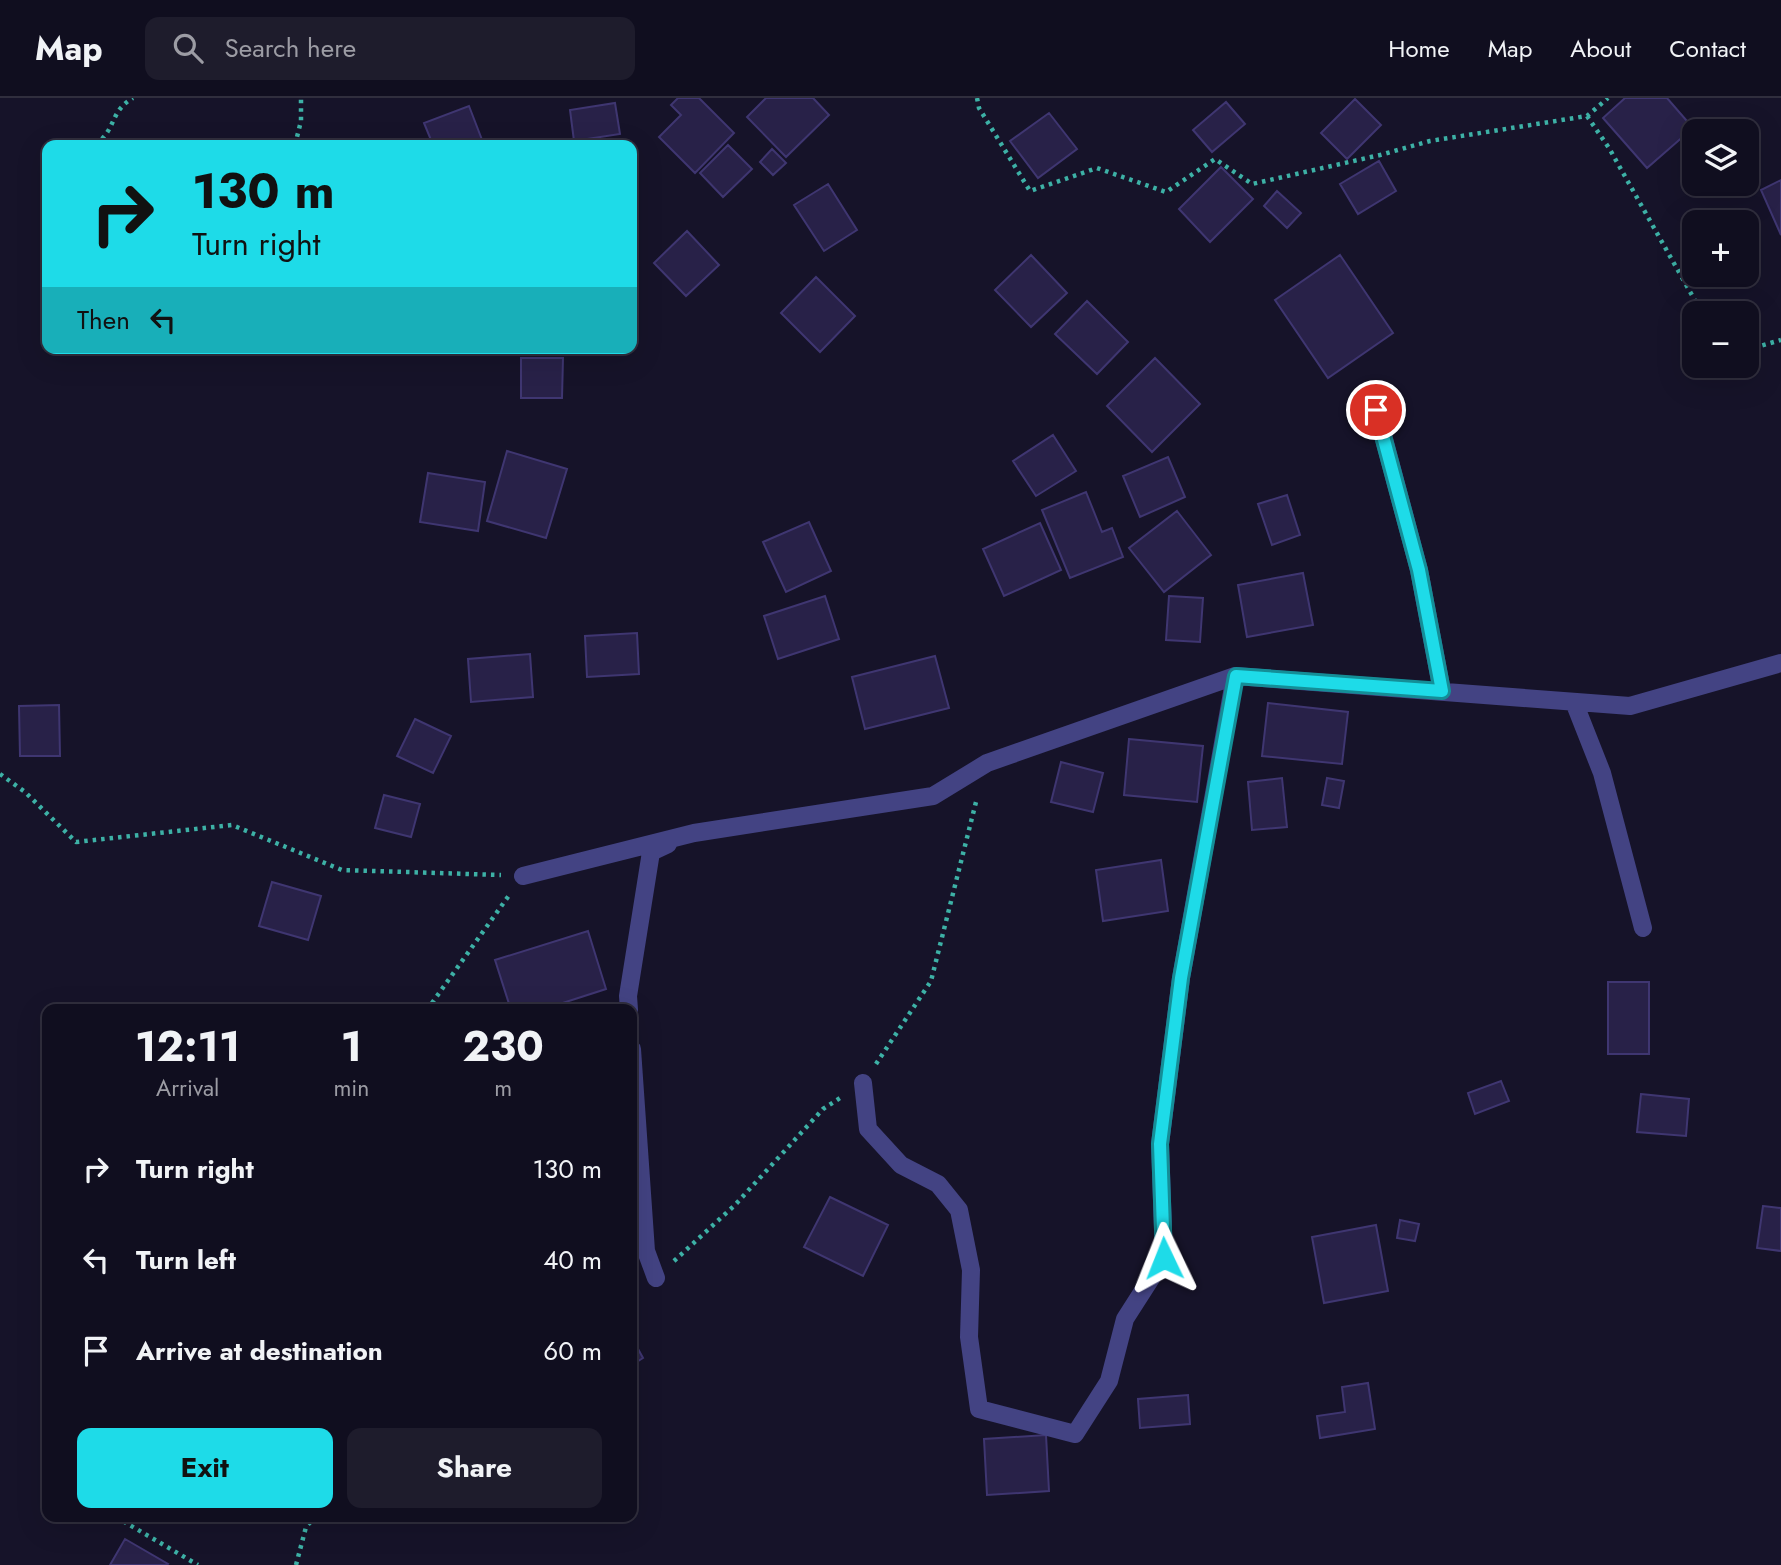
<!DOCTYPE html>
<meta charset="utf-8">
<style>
body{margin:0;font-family:Jost,sans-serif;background:#1e1c2c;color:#f1f3f6;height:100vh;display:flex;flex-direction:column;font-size:26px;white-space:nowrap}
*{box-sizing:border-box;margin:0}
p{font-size:23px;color:#9c9ca4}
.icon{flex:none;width:38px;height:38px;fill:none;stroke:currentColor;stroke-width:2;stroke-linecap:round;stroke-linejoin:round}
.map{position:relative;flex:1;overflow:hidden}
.panel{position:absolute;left:42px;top:906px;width:595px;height:518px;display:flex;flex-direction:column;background:#100e1f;border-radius:14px;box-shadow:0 7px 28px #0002,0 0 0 2px #302e3d}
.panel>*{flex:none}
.banner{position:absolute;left:42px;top:42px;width:595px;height:214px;border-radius:14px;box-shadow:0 7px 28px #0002,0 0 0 2px #302e3d;background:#1edbe8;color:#111;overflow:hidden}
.controls{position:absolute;left:1682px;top:21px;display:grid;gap:14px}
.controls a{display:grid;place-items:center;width:77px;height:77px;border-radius:14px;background:#100e1f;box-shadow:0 7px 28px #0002,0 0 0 2px #302e3d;font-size:35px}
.pin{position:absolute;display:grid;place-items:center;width:60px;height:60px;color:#fff;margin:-30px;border:4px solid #fff;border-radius:50%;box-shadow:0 2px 7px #0007}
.me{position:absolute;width:77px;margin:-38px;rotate:358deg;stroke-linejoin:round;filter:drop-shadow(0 0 5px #0008)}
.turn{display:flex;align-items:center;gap:24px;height:147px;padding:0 35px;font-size:32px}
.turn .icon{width:91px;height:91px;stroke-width:2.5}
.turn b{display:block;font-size:49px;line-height:60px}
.then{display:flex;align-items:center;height:66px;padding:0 35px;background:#0003;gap:14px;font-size:26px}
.eta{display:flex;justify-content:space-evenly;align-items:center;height:119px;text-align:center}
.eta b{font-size:42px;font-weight:700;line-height:49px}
.action{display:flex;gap:14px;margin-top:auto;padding:14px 35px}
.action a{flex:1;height:80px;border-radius:14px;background:#1edbe8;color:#111;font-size:28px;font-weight:700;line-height:80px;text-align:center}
.action a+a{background:#1e1c2c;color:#f1f3f6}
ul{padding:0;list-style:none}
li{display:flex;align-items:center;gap:21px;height:91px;padding:0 35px}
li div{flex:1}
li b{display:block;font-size:26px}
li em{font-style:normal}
header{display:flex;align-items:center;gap:42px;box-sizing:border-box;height:98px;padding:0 35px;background:#100e1f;border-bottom:2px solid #302e3d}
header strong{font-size:33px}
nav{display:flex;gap:38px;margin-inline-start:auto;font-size:24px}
.search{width:490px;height:63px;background:#1e1c2c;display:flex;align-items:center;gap:18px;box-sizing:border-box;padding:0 24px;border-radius:14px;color:#9c9ca4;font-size:26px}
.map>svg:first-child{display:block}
</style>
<header>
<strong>Map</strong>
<div class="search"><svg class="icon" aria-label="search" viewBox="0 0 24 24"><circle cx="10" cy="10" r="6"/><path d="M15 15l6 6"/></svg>Search here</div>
<nav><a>Home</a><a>Map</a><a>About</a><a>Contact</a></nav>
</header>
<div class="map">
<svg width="1781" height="1467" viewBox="0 0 1781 1467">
<rect width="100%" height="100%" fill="#161329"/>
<!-- building -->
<path fill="#282148" stroke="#3f3671" stroke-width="2" d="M678,0h21l35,35 -39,40 -36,-36 22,-22 -10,-10z
M766,0h47l16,17 -43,42 -39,-40z
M1625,0h42l26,30 -46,40 -44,-50z
M1355,1l26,26 -34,34 -26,-26z
M1226,4l19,22 -33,28 -19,-22z
M615,5l5,31 -46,7 -4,-31z
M469,8l15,39h-51l-9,-22z
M1049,15l28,36 -39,29 -28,-37z
M728,47l24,24 -29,28 -23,-24z
M772,51l14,14 -13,12 -13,-13z
M1379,63l17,30 -38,23 -18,-30z
M1221,69l32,32 -43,43 -31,-33z
M1781,82v55l-20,-45z
M828,86l29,46 -33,21 -30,-46z
M1277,93l24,22 -14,15 -23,-22z
M687,133l32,34 -33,31 -32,-33z
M1031,157l36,38 -36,34 -36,-37z
M1340,157l53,78 -65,45 -53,-78z
M816,179l39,39 -35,36 -39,-39z
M1087,203l41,41 -31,32 -42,-40z
M521,260h42l-1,40h-41z
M1155,260l45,46 -48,48 -45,-46z
M1053,337l23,36 -40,25 -23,-35z
M507,353l60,18 -21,69 -59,-17z
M1168,359l17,40 -45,20 -17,-41z
M428,375l57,9 -7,49 -58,-9z
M1086,394l16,40 10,-4 11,29 -53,21 -28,-68z
M1287,397l13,40 -28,10 -14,-41z
M1177,413l34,44 -47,37 -35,-44z
M809,424l22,49 -45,21 -23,-50z
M1040,425l21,47 -57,26 -21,-47z
M1303,475l10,52 -66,12 -9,-52z
M825,498l14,43 -61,20 -14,-43z
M1169,498l34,2 -3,44 -34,-2z
M637,535l2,41 -52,3 -2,-41z
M530,556l3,43 -62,5 -3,-43z
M935,558l14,52 -84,21 -13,-52z
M1268,605l80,9 -6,52 -80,-8z
M59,607l1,51h-40l-1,-50z
M415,621l36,17 -18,37 -36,-17z
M1129,641l74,7 -6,56 -73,-7z
M1061,664l42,11 -10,39 -42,-10z
M1282,680l5,49 -35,3 -4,-48z
M1327,680l17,3 -5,27 -17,-3z
M384,697l36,9 -9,33 -36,-9z
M1161,762l7,51 -65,10 -7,-51z
M272,784l49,14 -13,44 -49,-14z
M588,833l18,58 -65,21h-30l-16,-50z
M1608,884h41v72h-41z
M1501,983l8,20 -34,13 -7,-21z
M1641,996l48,5 -3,37 -49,-4z
M830,1099l58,28 -25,51 -59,-29z
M1763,1108l18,2v43l-24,-3z
M1400,1122l19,4 -4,17 -18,-3z
M1376,1127l12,66 -64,12 -12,-66z
M632,1240l11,20 -11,7z
M1368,1285l7,46 -55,9 -3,-22 28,-4 -3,-25z
M1188,1297l2,29 -50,4 -2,-29z
M1046,1337l3,56 -62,4 -3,-56z
M125,1441l43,25 -1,1h-57z"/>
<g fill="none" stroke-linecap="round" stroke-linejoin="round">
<!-- path -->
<path stroke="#3db1a6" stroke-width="4.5" stroke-dasharray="3.5 5" stroke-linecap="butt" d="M977,0l2,10 51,83 67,-23 69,24 49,-33 37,25 128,-29 50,-14 157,-25 21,-18
M1587,18l22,32 93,165
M102,41c14,-15 10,-29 31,-41
M295,47l6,-24v-23
M1746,252l35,-10
M0,676l25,18 51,50 156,-17 110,45 159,5
M427,912l83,-116
M876,966l55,-83 46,-183
M674,1163l61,-56 88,-96 17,-11
M116,1419l82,48
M296,1467l10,-38 9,-10"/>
<!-- street -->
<path stroke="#434383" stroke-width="18" d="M1376,311l43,161 23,121
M1574,604l28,71 41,155
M523,778l171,-43 239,-37 54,-33 248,-87 395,30 151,-43
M629,912l-1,-14 23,-144 17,-8
M632,951l14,202 10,27
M863,985l5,46 33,36 37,19 21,26 12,60 -2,67 10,72 96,25 34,-53 16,-62 39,-61 -4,-114 21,-166 54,-302"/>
</g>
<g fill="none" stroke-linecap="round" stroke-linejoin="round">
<defs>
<path id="route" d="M1164,1160l-4,-114 21,-166 55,-302 206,15 -23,-121 -43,-160"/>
</defs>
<!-- route casing -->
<use href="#route" stroke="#148e97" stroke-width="18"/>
<!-- route -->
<use href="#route" stroke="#1edbe8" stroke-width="12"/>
</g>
</svg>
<div class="controls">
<a><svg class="icon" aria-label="layers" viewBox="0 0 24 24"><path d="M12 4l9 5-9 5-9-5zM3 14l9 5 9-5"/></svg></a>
<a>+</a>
<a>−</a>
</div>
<div class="pin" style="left:1376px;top:312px;background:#d93025"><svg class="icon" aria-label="arrive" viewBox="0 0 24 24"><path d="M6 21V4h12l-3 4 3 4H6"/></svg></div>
<svg class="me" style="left:1164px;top:1160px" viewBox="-20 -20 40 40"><path d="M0-17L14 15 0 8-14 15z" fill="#1edbe8" stroke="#fff" stroke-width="4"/></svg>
<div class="banner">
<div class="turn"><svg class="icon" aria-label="right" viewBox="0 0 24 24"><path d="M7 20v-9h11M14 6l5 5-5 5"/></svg><div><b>130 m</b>Turn right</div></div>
<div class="then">Then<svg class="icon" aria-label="left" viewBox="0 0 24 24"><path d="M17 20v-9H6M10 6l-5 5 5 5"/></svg></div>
</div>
<section class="panel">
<div class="eta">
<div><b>12:11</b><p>Arrival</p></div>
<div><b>1</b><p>min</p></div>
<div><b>230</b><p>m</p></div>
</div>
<ul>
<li><svg class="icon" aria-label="right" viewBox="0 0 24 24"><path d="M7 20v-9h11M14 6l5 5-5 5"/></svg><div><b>Turn right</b></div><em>130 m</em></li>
<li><svg class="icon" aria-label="left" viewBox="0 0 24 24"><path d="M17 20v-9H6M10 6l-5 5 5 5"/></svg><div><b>Turn left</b></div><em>40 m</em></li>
<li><svg class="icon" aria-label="arrive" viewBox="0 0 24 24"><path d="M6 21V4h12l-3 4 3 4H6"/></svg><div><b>Arrive at destination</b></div><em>60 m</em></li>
</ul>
<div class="action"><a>Exit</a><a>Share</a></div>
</section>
</div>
